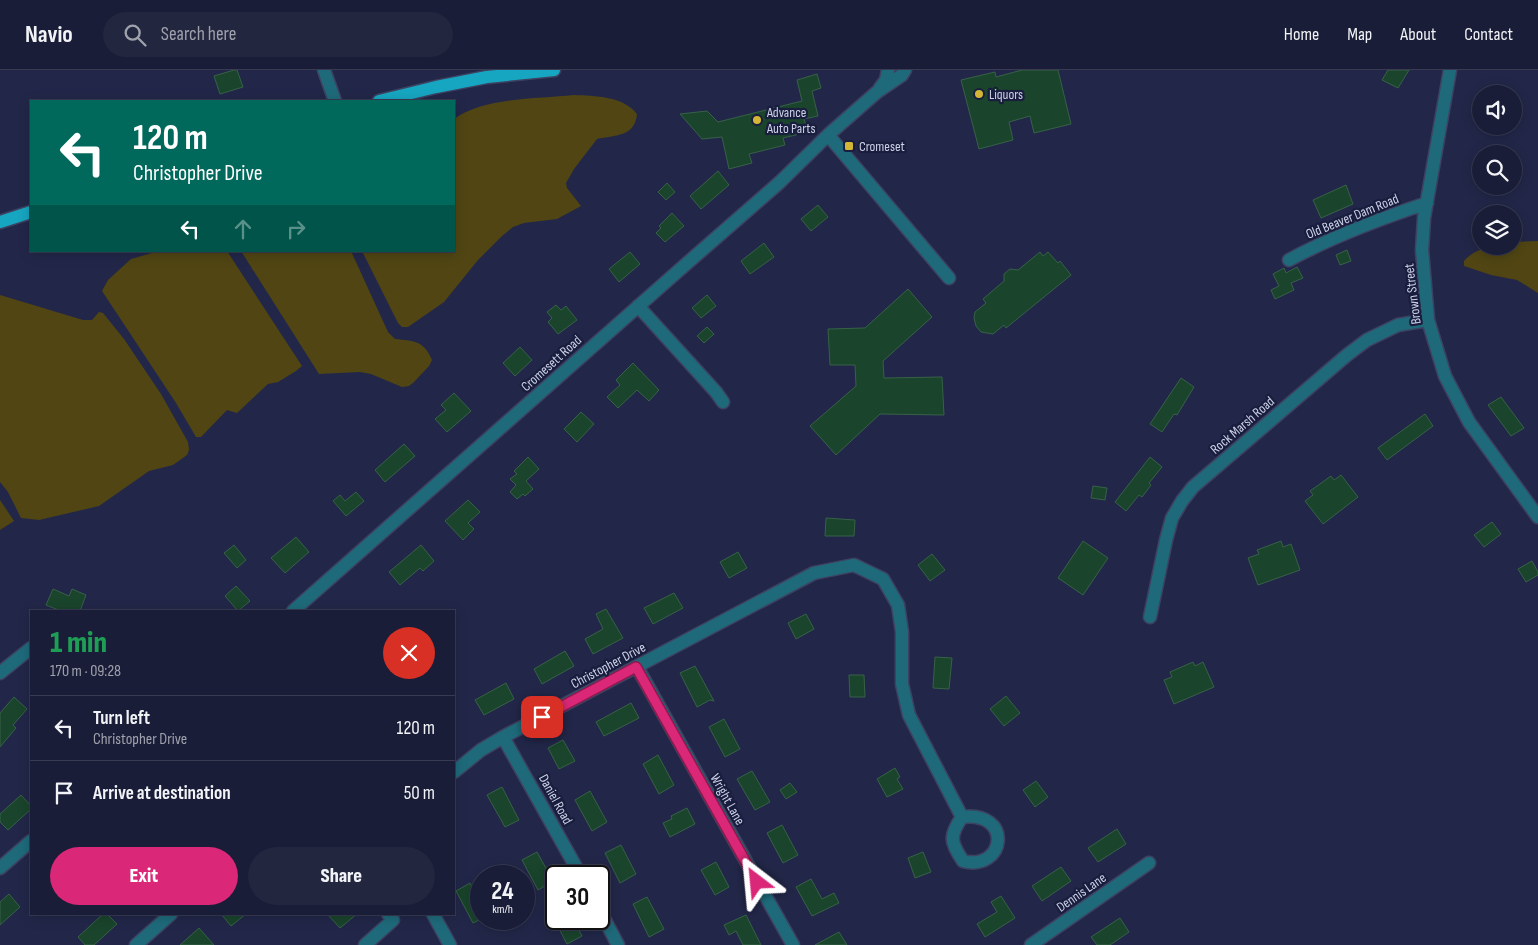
<!DOCTYPE html>
<meta charset="utf-8">
<style>
body{margin:0;font-family:"Sofia Sans Condensed",sans-serif;background:#23263f;color:#f1f3f6;height:100vh;display:flex;flex-direction:column;font-size:19px;white-space:nowrap}
*{box-sizing:border-box;margin:0}
p{font-size:16px;color:#9fa2ad}
.icon{flex:none;width:28px;height:28px;fill:none;stroke:currentColor;stroke-width:2;stroke-linecap:round;stroke-linejoin:round}
.map{position:relative;flex:1;overflow:hidden}
.panel{position:absolute;left:30px;top:540px;width:425px;height:305px;display:flex;flex-direction:column;background:#1a1d37;border-radius:0px;box-shadow:0 2px 12px #0003,0 0 0 1px #383b52}
.panel>*{flex:none}
.top-card{position:absolute;left:30px;top:30px;width:425px;height:152px;border-radius:0px;box-shadow:0 2px 12px #0003,0 0 0 1px #383b52;background:#00695c;color:#fff;overflow:hidden}
.fabs{position:absolute;left:1472px;top:15px;display:grid;gap:10px}
.fabs a{display:grid;place-items:center;width:50px;height:50px;border-radius:50%;background:#1a1d37;box-shadow:0 2px 12px #0003,0 0 0 1px #383b52;font-size:25px}
.speed{position:absolute;left:470px;top:795px;display:flex;gap:10px;font-size:25px;font-weight:700;text-align:center}
.speed>*{display:grid;place-content:center;width:65px;height:65px;border-radius:50%;background:#1a1d37;box-shadow:0 2px 12px #0003,0 0 0 1px #383b52;line-height:1}
.speed small{font-size:12px;font-weight:400}
.speed .limit{border:2px solid #111;border-radius:8px;background:#fff;color:#111}
.pin{position:absolute;display:grid;place-items:center;width:42px;height:42px;color:#fff;margin:-21px;border-radius:10px;box-shadow:0 2px 8px #0006}
.me{position:absolute;width:55px;margin:-28px;rotate:331deg;stroke-linejoin:round;filter:drop-shadow(0 0 4px #0008)}
.turn{display:flex;align-items:center;gap:18px;height:105px;padding:0 20px;font-size:22px}
.turn .icon{width:65px;height:65px;stroke-width:2.5}
.turn b{display:block;font-size:35px;line-height:42px}
.lanes{display:flex;align-items:center;height:48px;padding:0 20px;background:#0003;justify-content:center;gap:25px;direction:ltr}
.lanes .off{opacity:.35}
.round{display:grid;place-items:center;flex:none;width:52px;height:52px;border-radius:26px;background:#23263f}
.headline{display:flex;align-items:center;justify-content:space-between;height:85px;padding:0 20px}
h1{font-size:30px;font-weight:800;line-height:38px;color:#1e9e55}
.button{display:flex;gap:10px;margin-top:auto;padding:10px 20px}
.button a{flex:1;height:58px;border-radius:30px;background:#db2777;color:#fff;font-size:20px;font-weight:800;line-height:58px;text-align:center}
.button a+a{background:#23263f;color:#f1f3f6}
ul{padding:0;list-style:none}
li{display:flex;align-items:center;gap:15px;height:65px;padding:0 20px;border-top:1px solid #383b52}
li div{flex:1}
li b{display:block;font-size:19px}
li em{font-style:normal}
header{display:flex;align-items:center;gap:30px;box-sizing:border-box;height:70px;padding:0 25px;background:#1a1d37;border-bottom:1px solid #383b52}
header strong{font-size:24px}
nav{display:flex;gap:28px;margin-inline-start:auto;font-size:18px}
.search{width:350px;height:45px;background:#23263f;display:flex;align-items:center;gap:12px;box-sizing:border-box;padding:0 18px;border-radius:28px;color:#9fa2ad;font-size:19px}
.map>svg:first-child{display:block}
</style>
<header>
<strong>Navio</strong>
<div class="search"><svg class="icon" aria-label="search" viewBox="0 0 24 24"><circle cx="10" cy="10" r="6"/><path d="M15 15l6 6"/></svg>Search here</div>
<nav><a>Home</a><a>Map</a><a>About</a><a>Contact</a></nav>
</header>
<div class="map">
<svg width="1538" height="875" viewBox="0 0 1538 875">
<rect width="100%" height="100%" fill="#222749"/>
<!-- green -->
<path fill="#504513" d="M574,25c21,1 49,1 63,19 -2,23 -22,21 -40,25l-23,30 -8,14 1,5 14,18 -24,13 -33,4 -11,4 -11,9 -24,24 -34,42 -36,25h-6l-4,-4 -36,-72h92v-132c30,-22 83,-20 120,-24z
M1538,171v52l-21,-13 -26,-5 -27,-9v-5c13,-15 31,-15 50,-15v-4z
M159,181h68l75,115 -6,5 -18,11 -10,2 -31,29 -10,-3 -26,27h-5l-20,-34 -74,-112 6,-11 23,-21z
M241,181h110l37,81 7,7c18,2 29,1 37,21l-3,6 -15,16 -5,4 -7,1 -31,-13 -11,-2 -41,2z
M0,225l83,25h9l7,-8 4,1 21,26 37,55 27,48 1,8 -2,5 -14,10 -24,6 -50,35 -60,14 -18,-2 -13,-26 -8,-10z
M0,430l14,21 -14,9z"/>
<!-- building -->
<path fill="#1a442c" stroke="#376147" d="M234,0h3l6,17 -23,7 -6,-18z
M1022,0h36l13,54 -37,9 -4,-17 -21,6 4,18 -34,9 -18,-69 34,-8 1,5z
M1388,0h21l-11,18 -16,-8z
M817,4l4,14 -9,3 6,25 -14,3 4,13 -25,6 2,7 -36,9 3,9 -23,6 -7,-32 -20,2 -22,-25 27,-3 11,11 84,-21 -5,-21z
M718,101l11,14 -28,24 -11,-13z
M667,113l8,9 -9,8 -8,-8z
M1346,115l7,19 -32,14 -8,-18z
M818,135l10,12 -17,14 -10,-12z
M672,143l12,13 -19,16 -9,-9 5,-5 -2,-2z
M764,173l10,14 -24,17 -9,-13z
M1347,180l4,11 -11,4 -4,-10z
M630,182l10,12 -21,18 -10,-13z
M1040,182l3,4 5,-4 10,11 2,-2 11,14 -65,53 -2,-3 -11,9 -12,-2 -5,-6 -2,-8 1,-6 11,-9 -3,-4 21,-18v-7l6,-5 8,1z
M1297,197l6,11 -12,5 3,7 -19,9 -4,-9 8,-4 -6,-12 11,-6 2,5z
M908,219l24,28 -49,44 1,17 58,-1 2,38 -64,-1 -44,41 -26,-29 46,-40 -1,-21h-25l-2,-36 37,-1z
M707,225l9,11 -15,12 -9,-10z
M556,235l5,5 5,-4 11,14 -19,14 -10,-12 4,-4 -5,-6z
M707,257l7,7 -10,9 -7,-7z
M520,277l12,13 -17,16 -12,-13z
M633,293l26,27 -10,11 -12,-11 -19,18 -11,-11 13,-12 -4,-5z
M1181,308l13,9 -17,28 -3,-1 -12,18 -12,-8z
M454,323l17,18 -24,21 -12,-13 11,-9 -5,-5z
M1501,327l23,31 -13,8 -23,-31z
M581,342l13,12 -17,18 -13,-13z
M1425,344l8,12 -46,34 -9,-12z
M404,374l11,12 -30,26 -10,-12z
M528,387l11,12 -13,12 7,8 -8,7 -2,-2 -6,5 -7,-7 6,-7 -6,-6 7,-5 -3,-3z
M1150,387l12,10 -13,16 2,2 -9,12 -3,-2 -13,16 -11,-9z
M1341,405l17,22 -35,27 -18,-23 8,-6 -3,-4 21,-15 3,4z
M1093,416l14,2 -2,12 -14,-2z
M356,422l8,9 -18,15 -13,-15 7,-6 5,6z
M468,430l12,12 -12,11 6,6 -11,11 -18,-19z
M826,448l29,2 -1,16h-29z
M1492,452l9,12 -17,13 -10,-12z
M296,467l13,15 -24,21 -14,-15z
M1083,471l25,17 -25,37 -25,-17z
M1281,471l2,6 8,-3 9,26 -42,15 -10,-27 11,-4 -2,-4z
M234,475l12,15 -9,8 -13,-15z
M421,475l13,16 -11,10 -3,-3 -20,17 -11,-13z
M738,482l9,16 -18,10 -9,-16z
M932,484l13,16 -15,11 -12,-16z
M1532,491l6,11v3l-12,7 -8,-13z
M236,516l14,15 -12,10 -13,-15z
M53,519l16,7 3,-7 14,6 -6,16h-19l-15,-6z
M674,523l9,15 -30,16 -9,-16z
M606,539l17,29 -30,16 -8,-15 18,-10 -7,-15z
M806,544l8,15 -18,10 -8,-16z
M565,581l9,15 -32,18 -8,-15z
M935,587l17,1 -3,31 -16,-1z
M1193,592l2,4 8,-4 11,25 -40,17 -10,-24 8,-3 -2,-5z
M695,596l19,35 -4,-1 -13,7 -17,-34z
M849,605h15l1,22h-15z
M506,613l8,16 -30,16 -9,-15z
M1006,626l14,17 -16,13 -14,-17z
M14,627l13,12 -14,16 3,3 -16,19v-34z
M631,633l8,15 -35,18 -8,-14z
M724,649l16,30 -15,8 -16,-30z
M563,670l12,21 -16,8 -11,-21z
M658,685l16,30 -15,9 -16,-30z
M895,698l5,9 -3,2 6,10 -16,8 -10,-18z
M752,701l18,31 -15,8 -18,-31z
M1036,711l12,16 -13,10 -12,-17z
M790,713l7,9 -11,7 -6,-9z
M502,717l17,33 -14,7 -18,-32z
M590,721l17,31 -15,9 -17,-31z
M21,725l10,11v3l-23,21 -8,-8v-8z
M687,738l8,16 -25,13 -7,-14 9,-4 -1,-3z
M782,755l16,30 -15,8 -16,-30z
M1117,759l9,15 -28,18 -10,-14z
M621,775l15,29 -16,9 -15,-30z
M537,782l16,29 -15,9 -16,-30z
M923,782l8,20 -16,6 -7,-20z
M716,792l13,25 -14,8 -14,-25z
M1061,797l10,14 -29,20 -10,-15z
M811,809l11,20 12,-6 5,10 -27,13 -16,-29z
M470,813l11,22v14l-8,4 -17,-32z
M9,824l11,13 -20,18v-23z
M1001,826l14,22 -30,19 -8,-13 20,-12 -6,-10z
M647,827l17,32 -15,8 -16,-33z
M103,844h4l10,10 -23,21h-9l-7,-8z
M221,844h25l-15,12z
M327,844h30l-17,14z
M746,845l15,30h-18l-7,-14 -7,4 -5,-10z
M1120,848l9,14 -19,13h-13l-6,-8z
M554,849h19l9,17 -15,8z
M199,858l15,17h-34z
M839,862l8,13h-32z"/>
<g fill="none" stroke-linecap="round" stroke-linejoin="round">
<defs>
<path id="minor" d="M324,0l11,31
M1450,0l-26,148 -2,32 6,70 17,56 24,46 69,95
M880,18l6,-8 2,-10
M828,65l121,143
M1289,190c44,-24 90,-41 138,-57
M638,236l78,86 7,10
M293,541l384,-339 103,-90 48,-47 49,-43 25,-17 3,-5
M1150,547l16,-77 6,-22 10,-17 11,-14 154,-132 20,-15 31,-15 30,-5
M637,597l156,278
M0,603l31,-25
M503,667l78,139
M454,702l27,-22 22,-13 311,-164 40,-8 29,14 15,26 4,27v52l7,31 53,102c-13,19 -12,25 1,44 42,11 51,-50 -1,-44
M0,798l31,-27
M599,839l19,36
M433,844l17,31
M136,875l35,-31
M365,875l28,-25 -5,-6
M1031,875l118,-82"/>
<path id="major" d="M379,31l57,-14 51,-10 67,-7
M0,152l31,-10"/>
</defs>
<!-- minor casing -->
<use href="#minor" stroke="#3d4262" stroke-width="15"/>
<!-- major casing -->
<use href="#major" stroke="#3d4262" stroke-width="15"/>
<!-- minor -->
<use href="#minor" stroke="#1e6a7b" stroke-width="12"/>
<!-- major -->
<use href="#major" stroke="#17a6c1" stroke-width="12"/>
</g>
<g fill="none" stroke-linecap="round" stroke-linejoin="round">
<defs>
<path id="route" d="M542,647l94,-50 121,215"/>
</defs>
<!-- route casing -->
<use href="#route" stroke="#8e194d" stroke-width="12"/>
<!-- route -->
<use href="#route" stroke="#db2777" stroke-width="9"/>
</g>
<!-- markers -->
<g fill="#d3b635" stroke="#191d3e" stroke-width="2">
<circle cx="979" cy="24" r="5"/>
<circle cx="757" cy="50" r="5"/>
<rect x="844" y="71" width="10" height="10" rx="2.5"/>
</g>
<g text-anchor="middle" stroke-width="4.5" stroke-linejoin="round" paint-order="stroke">
<!-- poi labels -->
<g font-size="14" fill="#ccd1e7" stroke="#191d3e" text-anchor="start">
<text x="989" y="29">Liquors</text>
<text x="767" y="47">Advance<tspan x="767" dy="16">Auto Parts</tspan></text>
<text x="859" y="81">Cromeset</text>
</g>
<!-- street labels -->
<g font-size="14" fill="#ccd1e7" stroke="#191d3e">
<text transform="translate(1352 146) rotate(-22)" y="5">Old Beaver Dam Road</text>
<text transform="translate(1412 224) rotate(-97)" y="5">Brown Street</text>
<text transform="translate(551 293) rotate(-42)" y="5">Cromesett Road</text>
<text transform="translate(1242 355) rotate(-41)" y="5">Rock Marsh Road</text>
<text transform="translate(608 595) rotate(-28)" y="5">Christopher Drive</text>
<text transform="translate(556 729) rotate(61)" y="5">Daniel Road</text>
<text transform="translate(728 729) rotate(61)" y="5">Wright Lane</text>
<text transform="translate(1081 822) rotate(-35)" y="5">Dennis Lane</text>
</g>
</g>
</svg>
<div class="fabs">
<a><svg class="icon" aria-label="sound" viewBox="0 0 24 24"><path d="M4 9h4l5-4v14l-5-4H4zM17 9q2 3 0 6"/></svg></a>
<a><svg class="icon" aria-label="search" viewBox="0 0 24 24"><circle cx="10" cy="10" r="6"/><path d="M15 15l6 6"/></svg></a>
<a><svg class="icon" aria-label="layers" viewBox="0 0 24 24"><path d="M12 4l9 5-9 5-9-5zM3 14l9 5 9-5"/></svg></a>
</div>
<div class="speed"><div>24<small>km/h</small></div><div class="limit">30</div></div>
<div class="pin" style="left:542px;top:647px;background:#d93025"><svg class="icon" aria-label="arrive" viewBox="0 0 24 24"><path d="M6 21V4h12l-3 4 3 4H6"/></svg></div>
<svg class="me" style="left:757px;top:812px" viewBox="-20 -20 40 40"><path d="M0-17L14 15 0 8-14 15z" fill="#db2777" stroke="#fff" stroke-width="4"/></svg>
<div class="top-card">
<div class="turn"><svg class="icon" aria-label="left" viewBox="0 0 24 24"><path d="M17 20v-9H6M10 6l-5 5 5 5"/></svg><div><b>120 m</b>Christopher Drive</div></div>
<div class="lanes"><svg class="icon" aria-label="left" viewBox="0 0 24 24"><path d="M17 20v-9H6M10 6l-5 5 5 5"/></svg><svg class="icon off" aria-label="ahead" viewBox="0 0 24 24"><path d="M12 20V5M6 11l6-6 6 6"/></svg><svg class="icon off" aria-label="right" viewBox="0 0 24 24"><path d="M7 20v-9h11M14 6l5 5-5 5"/></svg></div>
</div>
<section class="panel">
<div class="headline"><div><h1>1 min</h1><p>170 m · 09:28</p></div><a class="round" style="background:#d93025;color:#fff"><svg class="icon" aria-label="close" viewBox="0 0 24 24"><path d="M6 6l12 12M18 6L6 18"/></svg></a></div>
<ul>
<li><svg class="icon" aria-label="left" viewBox="0 0 24 24"><path d="M17 20v-9H6M10 6l-5 5 5 5"/></svg><div><b>Turn left</b><p>Christopher Drive</p></div><em>120 m</em></li>
<li><svg class="icon" aria-label="arrive" viewBox="0 0 24 24"><path d="M6 21V4h12l-3 4 3 4H6"/></svg><div><b>Arrive at destination</b></div><em>50 m</em></li>
</ul>
<div class="button"><a>Exit</a><a>Share</a></div>
</section>
</div>
